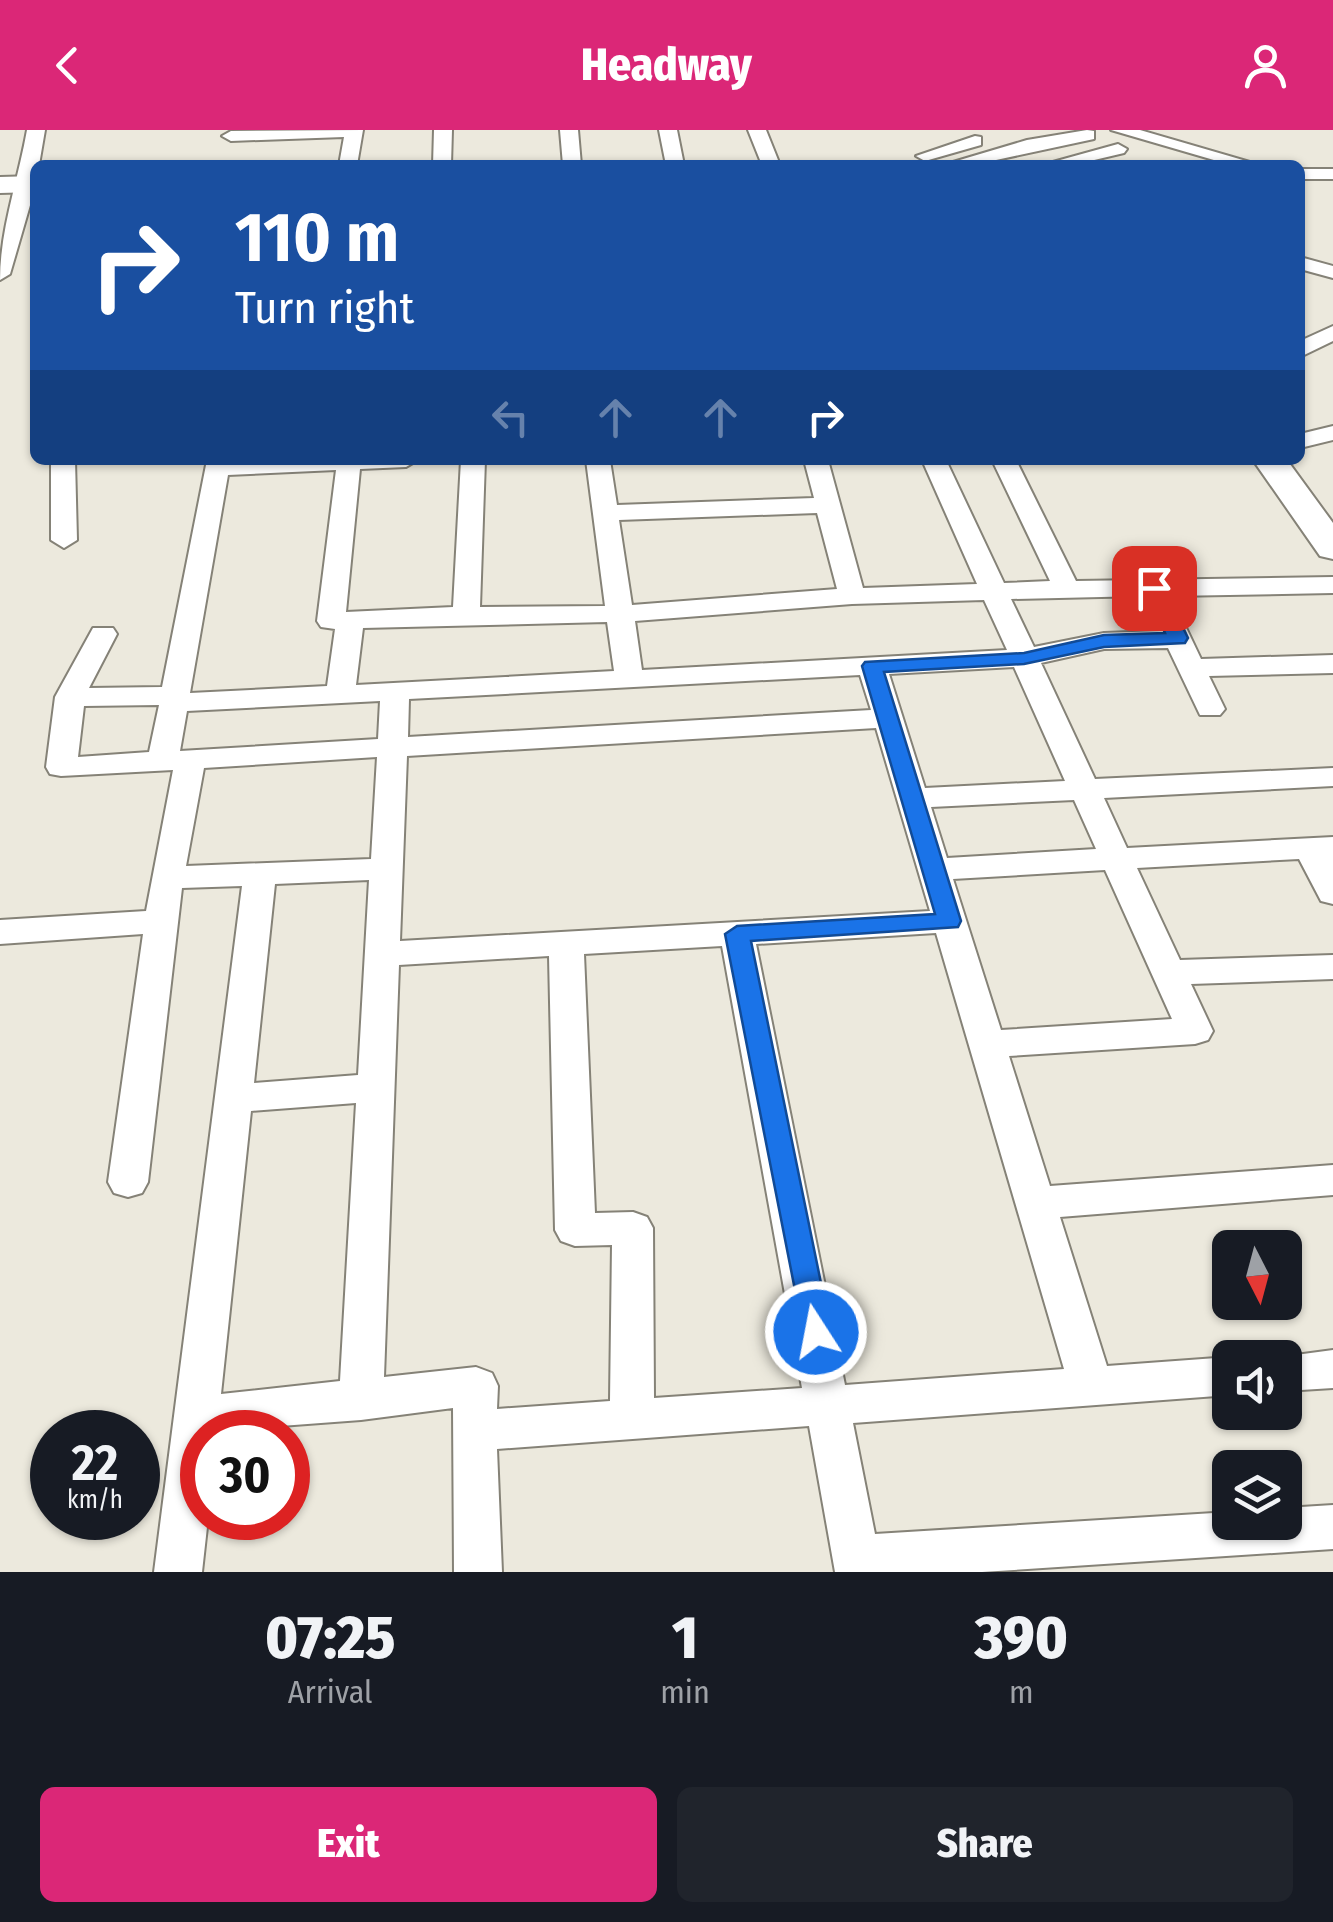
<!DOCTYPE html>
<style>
body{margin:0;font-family:"Fira Sans Condensed",sans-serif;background:#20242c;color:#f1f3f6;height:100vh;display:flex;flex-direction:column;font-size:38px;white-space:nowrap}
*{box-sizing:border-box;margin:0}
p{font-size:32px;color:#9ea1a6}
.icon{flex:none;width:55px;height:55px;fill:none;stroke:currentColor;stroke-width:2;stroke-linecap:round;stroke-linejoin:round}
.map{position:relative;height:1442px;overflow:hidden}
.drawer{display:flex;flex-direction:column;background:#171b24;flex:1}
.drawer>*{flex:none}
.top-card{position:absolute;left:30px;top:30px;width:1275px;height:305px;border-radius:15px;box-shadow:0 2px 8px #0004;background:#1a4fa0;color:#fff;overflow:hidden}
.needle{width:65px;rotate:174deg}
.tools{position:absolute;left:1212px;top:1100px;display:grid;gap:20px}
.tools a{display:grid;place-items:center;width:90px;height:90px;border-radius:15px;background:#171b24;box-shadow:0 2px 8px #0004;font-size:50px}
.speed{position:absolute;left:30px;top:1280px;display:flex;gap:20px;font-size:50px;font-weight:700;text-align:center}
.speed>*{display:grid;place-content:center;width:130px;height:130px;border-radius:50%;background:#171b24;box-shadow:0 2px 8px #0004;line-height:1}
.speed small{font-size:25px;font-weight:400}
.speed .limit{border:15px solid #d22;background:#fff;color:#111}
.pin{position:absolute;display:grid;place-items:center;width:85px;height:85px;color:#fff;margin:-42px;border-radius:20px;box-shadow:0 5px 15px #0006}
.me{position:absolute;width:110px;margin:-55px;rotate:349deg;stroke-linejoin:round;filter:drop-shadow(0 0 8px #0008)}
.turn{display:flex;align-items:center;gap:35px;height:210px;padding:0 40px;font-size:45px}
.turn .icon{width:130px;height:130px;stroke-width:2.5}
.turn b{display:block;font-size:70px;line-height:85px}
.lanes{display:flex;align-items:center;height:95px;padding:0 40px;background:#0003;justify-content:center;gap:50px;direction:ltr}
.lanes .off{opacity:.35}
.eta{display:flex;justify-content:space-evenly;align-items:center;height:170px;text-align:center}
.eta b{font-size:60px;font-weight:800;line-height:70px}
.primary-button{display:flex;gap:20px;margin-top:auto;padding:20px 40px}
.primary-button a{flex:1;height:115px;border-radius:15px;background:#db2777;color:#fff;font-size:40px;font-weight:800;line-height:115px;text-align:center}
.primary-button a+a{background:#20242c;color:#f1f3f6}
header{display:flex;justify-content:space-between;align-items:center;height:130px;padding:0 40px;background:#db2777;color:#fff;font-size:45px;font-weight:800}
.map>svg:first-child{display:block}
</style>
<header><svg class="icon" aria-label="back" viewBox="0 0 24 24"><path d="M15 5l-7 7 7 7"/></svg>Headway<svg class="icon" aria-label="person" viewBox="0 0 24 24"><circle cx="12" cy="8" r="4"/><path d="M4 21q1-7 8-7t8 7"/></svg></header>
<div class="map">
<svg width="1333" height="1442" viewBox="0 0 1333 1442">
<rect width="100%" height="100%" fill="#ece9dd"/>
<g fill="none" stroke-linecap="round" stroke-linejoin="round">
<defs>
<path id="street" d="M27,0h18l-6,35h-4v23l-25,86 -10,6c0,-51 18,-99 27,-150z
M363,0l-6,35h-18l5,-28 -113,4 -9,-5 9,-5z
M434,0h18l-1,35h-18z
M560,0h18l3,35h-18z
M659,0h18l7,35h-18z
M748,0h18l14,35h-18z
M1087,0l7,1v8l-121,26h-30l84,-25z
M1111,0h29l120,35h-29z
M975,6l6,1v8l-56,16 -9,-5z
M1118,14l9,5 -3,4 -51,12h-31z
M1300,39h33v10h-33z
M1300,127l33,9v12l-33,-9z
M1333,196v15l-33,16v-16z
M1333,296v14l-33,8v-14z
M51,330h24l2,80 -13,8 -13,-8z
M207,330h211l-12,7 -46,2 -14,143 107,-5 8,-147h24l-5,147 125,-1 -19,-146h24l7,45 197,-7 -10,-38h24l35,128 114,-4 -55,-124h24l58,123 46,-2 -58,-121h24l60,121 257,-4v16l-162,3 30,63 132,-4v18l-124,3 16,33 -5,6h-20l-32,-67 -64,1 -63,14 54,116 238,-11v18l-229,12 23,50 206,-11v67l-12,-3 -22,-42 -162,9 43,92 153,-5v24l-142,5 22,47 -5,9 -13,4 -186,12 41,130 283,-21v30l-273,22 47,149 123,-9v38l-377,28 22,111 355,-22v10h55v-14l48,-3v44l-351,23h-147l-26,-146 -312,23 5,123h-48l-1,-164 -92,12 -159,12v86h6l-6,54h-48l88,-686 -60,2 -34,294 -6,11 -14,4 -14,-4 -6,-11 35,-248 -143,10v-24l146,-9 27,-141 -112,6 -11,-2 -4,-7 9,-70 38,-69h20l4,6 -28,54 73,-1zM336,340l-19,151 4,6 14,2 -8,57 -137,7 38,-218zM817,383l20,76 -205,16 -13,-85zM1144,466l16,35 -56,2 -70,14 -23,-48zM984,470l23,50 -365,20 -7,-49 217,-17zM607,492l7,49 -258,14 7,-57zM1014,537l51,114 -140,7 -36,-114zM860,545l11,35 -463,27 1,-38zM380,571l-2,38 -198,12 7,-40zM159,575l-10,47 -71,5 6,-51zM876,598l54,183 -530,30 7,-185zM377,627l-6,102 -185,7 18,-98zM1074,670l22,49 -149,9 -16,-51zM1105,740l67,149 -171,11 -48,-151zM369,750l-11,195 -104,8 21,-199zM936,803l128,436 -219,16 -89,-441zM722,816l80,442 -148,10 -1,-170 -6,-11 -14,-5 -38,1 -11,-259zM549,826l6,274 6,11 14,5 37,-1 -2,156 -113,8 1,-23 -6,-13 -16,-6 -92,10 15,-412zM356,973l-16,278 -119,13 30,-283z
M1333,1220v38l-48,3v-33h-12z"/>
<path id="secondary" d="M35,46v16l-35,1v-16z
M1253,330h34l46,63v36l-13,-3z"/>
</defs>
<!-- street casing -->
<use href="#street" stroke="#858277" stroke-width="4"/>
<!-- secondary casing -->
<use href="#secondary" stroke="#858277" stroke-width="4"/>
<!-- street -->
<use href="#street" fill="#fff" fill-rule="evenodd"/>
<!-- secondary -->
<use href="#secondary" fill="#fff" fill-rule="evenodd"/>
</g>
<!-- route -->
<path fill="#1a73e8" stroke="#114b97" stroke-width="2.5" d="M1154,452l10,6 24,50 -3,5 -81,4 -80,17 -140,8 77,249 -3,6 -207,14 80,391 -5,9 -10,4 -11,-4 -80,-407 12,-8 198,-12 -73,-248 3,-4 159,-9 80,-18 61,-2 -20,-45z"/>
</svg>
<div class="tools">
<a><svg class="needle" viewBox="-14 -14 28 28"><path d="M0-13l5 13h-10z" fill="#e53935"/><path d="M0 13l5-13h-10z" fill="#9ea1a6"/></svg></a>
<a><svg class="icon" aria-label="sound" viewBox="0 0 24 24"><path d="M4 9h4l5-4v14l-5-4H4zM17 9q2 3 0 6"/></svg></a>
<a><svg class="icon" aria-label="layers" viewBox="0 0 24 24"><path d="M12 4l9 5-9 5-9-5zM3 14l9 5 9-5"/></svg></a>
</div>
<div class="speed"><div>22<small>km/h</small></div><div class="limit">30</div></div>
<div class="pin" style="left:1154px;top:458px;background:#d93025"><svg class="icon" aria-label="arrive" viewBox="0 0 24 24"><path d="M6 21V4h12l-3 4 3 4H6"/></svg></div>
<svg class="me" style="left:816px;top:1202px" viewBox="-20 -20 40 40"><circle r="17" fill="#1a73e8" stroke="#fff" stroke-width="3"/><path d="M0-11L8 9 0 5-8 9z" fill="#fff"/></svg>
<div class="top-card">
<div class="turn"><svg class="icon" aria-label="right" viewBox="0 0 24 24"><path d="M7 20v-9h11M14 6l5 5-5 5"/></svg><div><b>110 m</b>Turn right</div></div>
<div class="lanes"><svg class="icon off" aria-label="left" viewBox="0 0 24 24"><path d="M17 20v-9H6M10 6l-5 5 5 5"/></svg><svg class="icon off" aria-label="ahead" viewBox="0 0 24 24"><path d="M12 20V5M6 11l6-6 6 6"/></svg><svg class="icon off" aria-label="ahead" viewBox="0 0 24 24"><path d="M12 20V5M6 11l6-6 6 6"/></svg><svg class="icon" aria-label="right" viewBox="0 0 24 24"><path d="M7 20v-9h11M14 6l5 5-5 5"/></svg></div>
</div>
</div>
<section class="drawer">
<div class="eta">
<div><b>07:25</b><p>Arrival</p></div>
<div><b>1</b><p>min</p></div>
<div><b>390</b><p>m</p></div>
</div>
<div class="primary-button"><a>Exit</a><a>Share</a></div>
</section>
